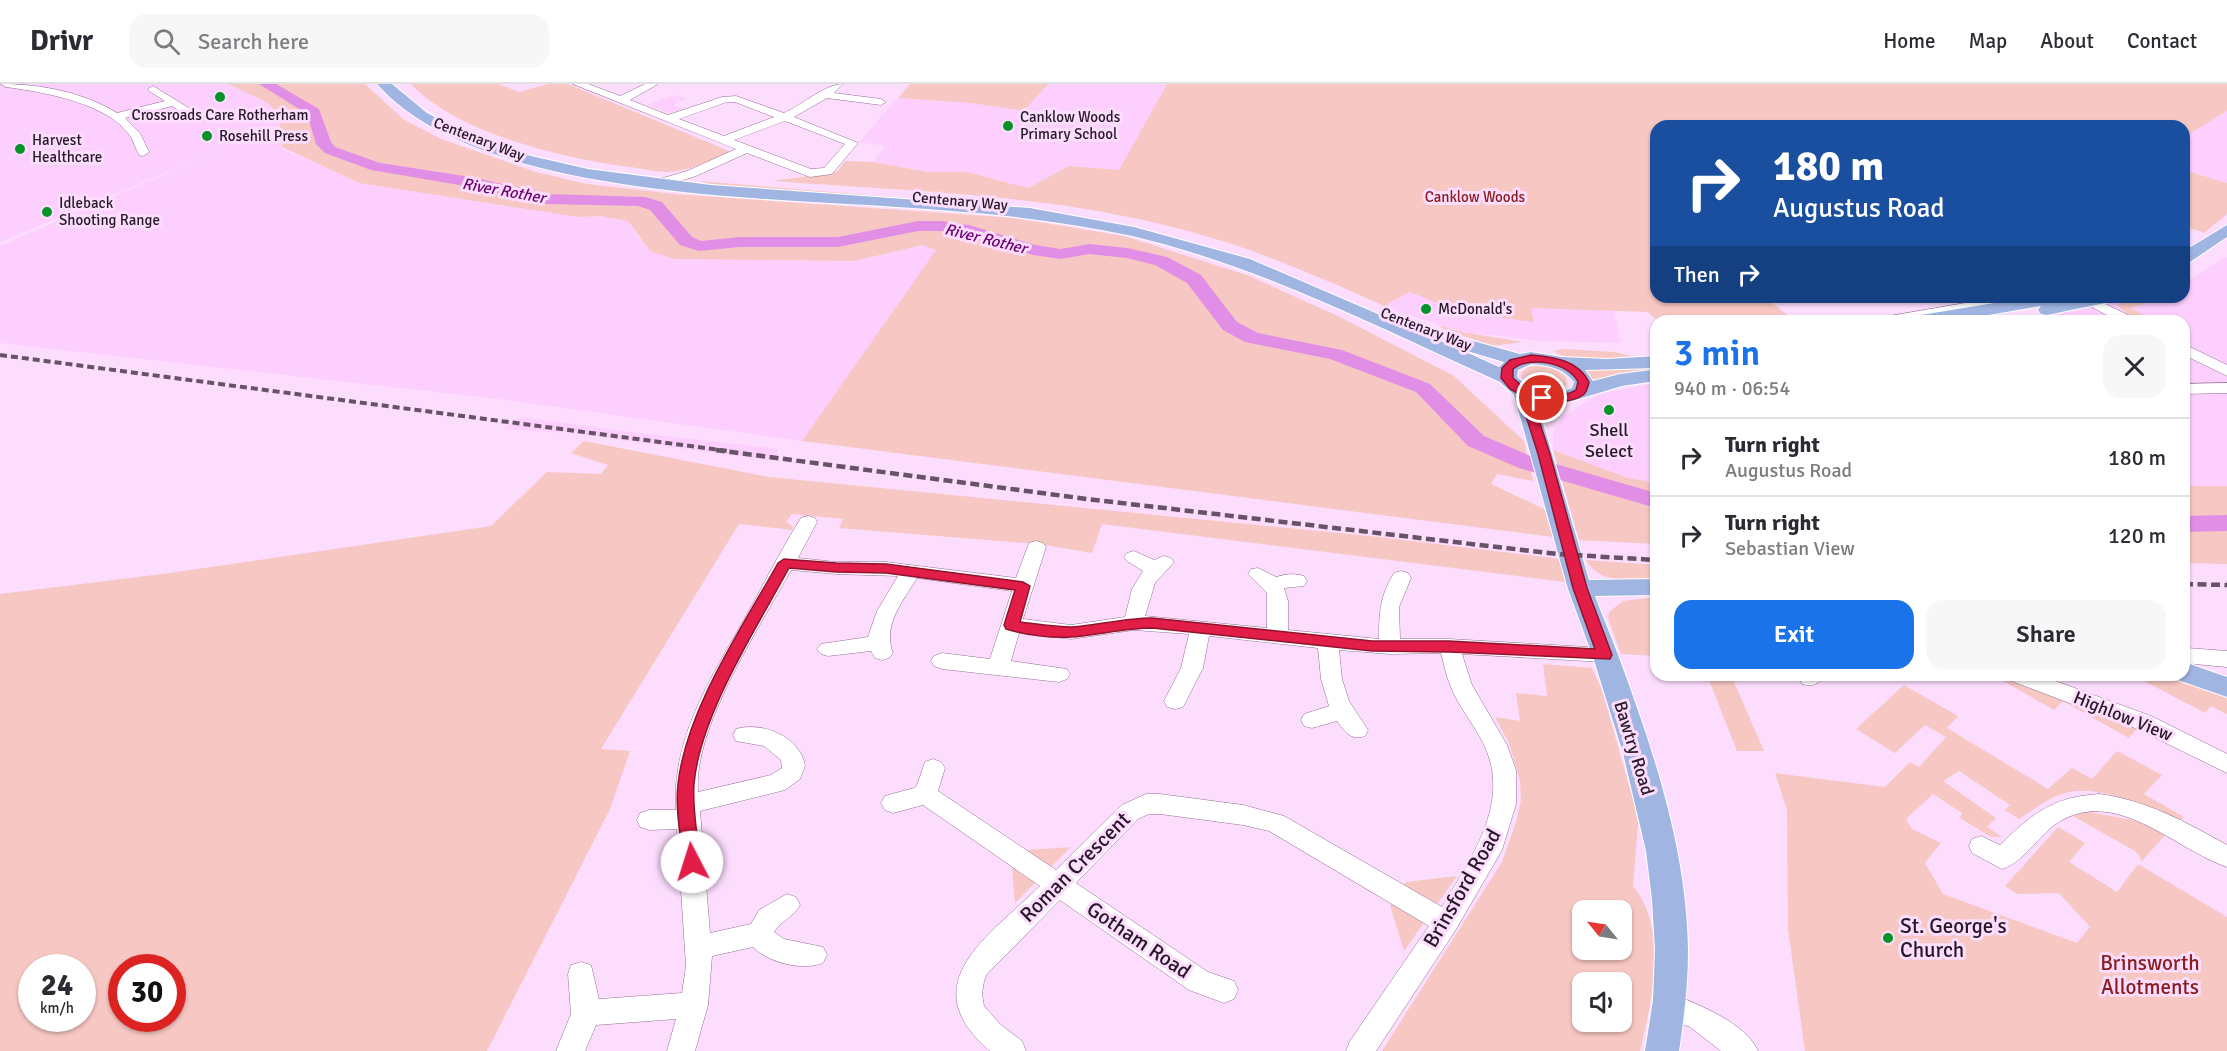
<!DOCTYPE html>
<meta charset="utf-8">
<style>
body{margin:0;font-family:Signika,sans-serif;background:#f7f7f7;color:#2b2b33;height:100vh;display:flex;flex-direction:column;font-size:22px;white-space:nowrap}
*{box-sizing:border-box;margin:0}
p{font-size:20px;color:#7c7c81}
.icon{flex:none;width:33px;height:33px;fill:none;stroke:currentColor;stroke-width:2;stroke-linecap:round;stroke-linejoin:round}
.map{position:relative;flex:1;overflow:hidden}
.side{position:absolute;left:1650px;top:231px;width:540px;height:366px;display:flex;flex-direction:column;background:#fff;border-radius:18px;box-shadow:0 2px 4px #0004}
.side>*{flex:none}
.guide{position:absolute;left:1650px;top:36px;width:540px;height:183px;border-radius:18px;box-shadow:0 2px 4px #0004;background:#1a4fa0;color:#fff;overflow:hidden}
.needle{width:39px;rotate:300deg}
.tools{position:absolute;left:1572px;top:816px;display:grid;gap:12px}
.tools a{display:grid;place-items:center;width:60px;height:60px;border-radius:12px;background:#fff;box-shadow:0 2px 4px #0004;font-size:30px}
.speed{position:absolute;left:18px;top:870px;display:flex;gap:12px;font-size:30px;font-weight:700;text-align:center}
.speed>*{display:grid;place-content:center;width:78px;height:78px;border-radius:50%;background:#fff;box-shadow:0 2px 4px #0004;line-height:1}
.speed small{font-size:15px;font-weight:400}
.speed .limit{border:9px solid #d22;background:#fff;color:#111}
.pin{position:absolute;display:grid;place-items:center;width:51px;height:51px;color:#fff;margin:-26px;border:3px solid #fff;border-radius:50%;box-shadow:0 2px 6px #0007}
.me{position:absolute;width:66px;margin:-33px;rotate:355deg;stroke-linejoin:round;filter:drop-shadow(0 0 4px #0008)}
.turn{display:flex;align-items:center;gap:21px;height:126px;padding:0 24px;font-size:27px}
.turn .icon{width:78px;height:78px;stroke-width:2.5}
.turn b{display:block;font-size:42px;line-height:51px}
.then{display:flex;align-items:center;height:57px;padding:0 24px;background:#0003;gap:12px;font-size:22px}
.round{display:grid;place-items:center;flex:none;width:63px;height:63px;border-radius:18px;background:#f7f7f7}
.headline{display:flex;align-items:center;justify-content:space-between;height:102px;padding:0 24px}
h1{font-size:36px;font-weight:600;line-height:45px;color:#1a73e8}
.cta{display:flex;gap:12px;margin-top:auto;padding:12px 24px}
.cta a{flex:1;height:69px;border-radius:18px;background:#1a73e8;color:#fff;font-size:24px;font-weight:600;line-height:69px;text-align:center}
.cta a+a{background:#f7f7f7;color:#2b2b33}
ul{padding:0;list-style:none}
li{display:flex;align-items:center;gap:18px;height:78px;padding:0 24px;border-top:2px solid #e1e1e2}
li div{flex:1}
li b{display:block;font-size:22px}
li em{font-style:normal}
header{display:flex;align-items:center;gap:36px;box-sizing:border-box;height:84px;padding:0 30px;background:#fff;border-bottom:2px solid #e1e1e2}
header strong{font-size:28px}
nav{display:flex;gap:33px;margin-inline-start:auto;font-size:21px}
.search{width:420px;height:54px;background:#f7f7f7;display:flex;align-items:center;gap:15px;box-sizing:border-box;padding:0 21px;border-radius:18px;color:#7c7c81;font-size:22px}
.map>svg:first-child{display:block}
</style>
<header>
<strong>Drivr</strong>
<div class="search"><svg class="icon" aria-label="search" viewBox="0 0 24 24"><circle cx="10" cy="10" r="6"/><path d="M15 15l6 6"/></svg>Search here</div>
<nav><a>Home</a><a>Map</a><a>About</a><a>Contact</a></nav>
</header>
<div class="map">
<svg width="2227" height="967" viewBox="0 0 2227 967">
<rect width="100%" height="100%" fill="#fdddfe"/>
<!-- built -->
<path fill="#fdcffe" d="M0,0h228l40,19 11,13 3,33 77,34 219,34 22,-1 29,5 10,18 35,20 180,2 70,-16 13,5 -135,191 -296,-41 -506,-57v-97l225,-98 -225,94z
M1048,0h119l-47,86 -51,-4 -41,22 -61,-16h-39l-55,-10 12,-16 -26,-4 39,-44 72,5 54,8z
M674,11l13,3 -13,7 11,5 -16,3 -22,-9z
M2227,27v72l-43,-13v-34z
M2227,173v229h-43v-165h-174l66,-11 52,-13h56v-15z
M1410,208l48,20 75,9 -3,-13 84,2 7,33 -78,-2 -81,-9 -69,-22 -6,-6z
M1656,299v100l-28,-5 -75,-28v-16l9,-17 37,-23z
M519,333l128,17 132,15 -6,12 -201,-28 -67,-4z"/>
<!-- green -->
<path fill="#f7c7c3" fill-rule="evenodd" d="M228,0h137l38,35 38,20 95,33 51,12 87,10 340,24 110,18 123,39 93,42 114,59 70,65 9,40 -36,-7 -6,10 53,25 9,28 -751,-96 134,-191 -13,-5 -69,16 -180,-2 -24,-8 -22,-30 -28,-5 -22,1 -219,-34 -77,-36 -3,-31 -11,-13z
M411,0h87l21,8 29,-8h20l161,67 -2,3c-19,7 -41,18 -61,18 -12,0 -25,-4 -37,-5 -66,-9 -171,-33 -218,-83z
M910,0h138l-24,27 -54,-8 -72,-5z
M1167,0h1060v27l-43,26v-11h-528v171h109l30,24h-137l-10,-9 -117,-4 3,14 -76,-10 -48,-20 -23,12 6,6 26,9c-26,-8 -50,-20 -75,-31 -43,-18 -87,-37 -132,-50 -143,-44 -292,-46 -439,-57l64,-9 8,-11 28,1 55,10h39l61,16 41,-22 50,4z
M2184,86l43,13v31l-23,19 -20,-7z
M699,97l216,18 -199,-14z
M2128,213h10l11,6 -19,5 17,8 -4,2 6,3c-13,0 -22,-7 -32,-16l6,-6z
M1442,242l20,6 61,10 -31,4 -53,-19z
M1564,265l51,3 18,5c-18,1 -66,6 -79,-6z
M1656,280v6l-46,6 -18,5 -4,-8 -6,-5z
M1529,283c14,-2 27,0 37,10l1,8c-14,11 -38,6 -46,-9l1,-4z
M584,357l185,36 601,59 191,23 4,23 -463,-58 -10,29 -54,-9 -199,-16 4,-9 -51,-5 -6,8 7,4 -1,4 -53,-6 -138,225 29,2 -20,58 -123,242h-487v-457l170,-21 321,-47 56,-54 54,2 7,-9 -37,-12zM32,884h50v50h-50zM122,884h50v50h-50z
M1553,366l75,28 28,5v61l-77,-4z
M2184,402h43v78l-43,-1z
M1586,476l70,5v13c-26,1 -54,8 -70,-18z
M1656,513v59l-35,-2 -13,-36 1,-6 14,-11z
M1543,580l49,4 10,22 32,113 4,21 -5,62c36,44 19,115 7,165h-258l120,-189 15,-43 4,-19 -1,-19 -11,-38 -14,-26 25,4 -4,-28 31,3zM1582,826h40v40h-40zM1582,898h40v40h-40z
M1707,591h24l33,76h-27z
M2143,591h24l60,20v19l-16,-8 -6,7 -63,-33z
M1996,593l68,22 74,28 -9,11 -66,-37 -9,9z
M1904,601l54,31 -11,12 101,61 24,-21 20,11 25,-28 45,24 -18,19 40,23 -6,6c-34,-15 -81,-43 -119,-28 -14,5 -27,16 -40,24l-14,-9 5,-5 -51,-34 -16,10 53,37 -9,9 15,10h-11l-31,-19 2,-5 -29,-19 -27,25 6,10 29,14 -16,20 18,31 134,49 13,-16 -31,-34 -42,1 -12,-8 53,-59 27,16 -16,19 48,30 21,-28 89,53v134h-422l-17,-122 -1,-119 -12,-37 110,14 25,-25 9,5 27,-30 -21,-12 -30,28 -39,-24z
M2089,728l49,9 29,12 -26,29 -1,-5 -5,-6 -62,-35z
M1071,763l-56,56 -3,-36 16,-17z
M1457,792l-53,75 -14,-46 16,-23z"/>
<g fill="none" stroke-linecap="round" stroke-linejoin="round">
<!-- river -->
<path fill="#e18fe6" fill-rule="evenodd" d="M259,0h17l43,25 12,33 4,5 45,16 91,14 76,17 98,3 17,5 30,35 9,4 39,-4h98l80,-16h23l28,4 66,20 26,4 28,-5 38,4 40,9 34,18 36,47 21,11 84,17 88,34 54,52 51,22 121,35v15l-137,-40 -51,-22 -52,-54 -86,-33 -85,-17 -22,-12 -36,-47 -32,-18 -28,-7 -38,-4 -28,5 -28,-4 -72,-21 -20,-3h-23l-80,16h-98l-41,4 -19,-6 -30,-35 -12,-4 -91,-2 -76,-17 -100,-17 -46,-17 -9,-9 -9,-30z
M2227,431v16l-43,1v-16z"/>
<defs>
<path id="minor" d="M1,0c39,0 82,8 116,29l48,-12 -16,-10 -1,-2 5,-3 52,32 -2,2h-8l-23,-14 -47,12 15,15 9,19 -6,4 -4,-1c-3,-6 -5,-12 -8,-18 -22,-34 -88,-45 -125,-50z
M573,0h15l32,12 25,-12h13l-28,16 38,15 54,-18 14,-1 48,17c18,-8 41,-29 59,-29l-9,9 47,6 5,3 -5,3 -54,-7 -33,19 64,26 -26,31 -22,3 -63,-24 -51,23 -39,12 -4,-1 -2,-3 2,-3 34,-10 49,-22zM727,18h8l39,15 -50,19 -45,-17zM785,37l60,23 -21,24 -13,1 -77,-29z
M2000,213h33l-7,4 -116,20h-33l7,-4z
M2093,214l41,20 2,3h-18l-30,-16 -2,-3 2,-3z
M2184,260l43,21v11l-43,-21z
M2227,299v10l-43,1v-10z
M808,432l7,2 2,4 -19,36 38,4h50l130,16 13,-35 7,-2 7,2 3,4 -23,72 48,6 54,-8 7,-28 11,-18 -16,-10 -3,-4 3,-4 7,-2 20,9 10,-4 7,2 3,4 -19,21 -10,33 122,12v-35l-19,-19 3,-5 7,-1 18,9c10,-3 17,-4 28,-1l3,5 -3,5 -20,2 4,13v29l91,9c0,-26 1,-43 15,-66l7,-2 7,2 3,5 -12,29 1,32h49l156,9 7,2 4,5 -4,5 -7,2 -143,-8 10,31 35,60 9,25v34l-14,46 -47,81 -79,120h-30l4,-10 79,-115 -160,-95 -26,-6 -83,-11h-11l-11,5 -62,64 132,89 26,9 4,9 -4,9 -10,4 -35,-13 -129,-90 -73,74 -3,7 -2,13 2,12 16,18 22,17 4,10h-36c-79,-67 -1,-115 50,-165l-117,-81 -30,8 -8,-3 -4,-7 4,-7 29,-8 3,-3 8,-23 8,-3 8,3 4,6 -7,23 118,79 66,-65 24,-11h14l83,11 41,11 158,91c28,-48 70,-104 42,-162 -10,-21 -26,-39 -34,-60 -4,-10 -6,-21 -9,-32l-51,1 -51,-4 3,29 7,22 19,29 -3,6c-14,5 -20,-4 -28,-15l-25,7 -8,-2 -3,-6 3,-6 25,-8 -8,-27 -3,-31 -109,-12 -6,32 -20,39 -8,2 -8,-2 -3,-6 17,-33 8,-34 -55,-4 -63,9 -52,-6 -8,28 56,8 3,5 -3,5 -8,3 -117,-13 -8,-3 -3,-5 3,-5 8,-3 48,6 22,-68 -95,-13c-14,23 -35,48 -24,75l-4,5 -7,2 -7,-2 -4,-7 -43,5 -7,-2 -4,-5 4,-5 47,-7 9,-26 21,-35 -62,-2 -45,-4c-31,57 -98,157 -93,222l73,-17 11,-7 -1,-8 -17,-14 -28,-5 -3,-6 3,-6c26,-8 65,8 69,37l-5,13 -15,11 -85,21 10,122 41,-9 8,-14 28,-16 9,3 4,8c-6,12 -20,16 -26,27l10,7 39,8 4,8 -4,8c-21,8 -54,0 -70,-16l-41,9 -4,49 -13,46h-28l9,-32 -80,6 -11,26h-29l15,-37 -3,-40 3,-9 10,-3 10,3 8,34 83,-6 4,-27 -9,-137 -28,1 -9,-3 -3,-7 3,-7 9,-3h27c-5,-75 39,-138 74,-201 17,-31 32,-61 51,-91z
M2187,564l40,3v16l-43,-4v-14z
M1801,591h23c-6,10 -11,12 -22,9l-3,-6z
M2006,591h33l112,41 76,38v19l-92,-45 -126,-48z
M2099,710c47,6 87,28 128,51v22c-51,-17 -107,-78 -165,-47 -23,13 -36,41 -60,49l-30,-16 -3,-7 3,-7 9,-3 19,9c32,-31 52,-48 99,-51z
M1669,909c27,10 77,30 89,58h-37l-31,-24 -31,-12 -4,-9 4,-9z"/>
<path id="major" d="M377,0h15l35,29 49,25 55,18 57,13 123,16 319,23 104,19 116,32 202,87 -2,-3 2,-4 7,-2 61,17 11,-2 31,5 45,2 49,-3v12l-71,2 8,11 27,-7 31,-4 5,1v10l-34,5 -60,18 -25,-1 52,177 67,-1v16l-61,1c7,20 16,39 23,59 35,94 69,195 70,296 0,34 -4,67 -9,100h-34l8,-51 2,-50 -3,-50 -6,-49 -23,-98 -30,-96 -25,-68 -54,-194 -14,-13c-120,-54 -240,-116 -368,-146 -78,-17 -156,-24 -235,-29 -142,-10 -421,-11 -520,-123zM1457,264l47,14 -5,5zM1531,280c17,1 32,4 43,18l-2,6c-20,9 -40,4 -55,-11l1,-7z
M2227,141v12l-37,25 -6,1v-12z
M2031,213h41l-2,3 13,-3h35l-3,4 -68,14 -6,-1 -3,-4 3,-4 -88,15h-41l2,-4 7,-2z
M2184,578l43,15v20l-52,-18 -2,-4h11z"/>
</defs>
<!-- minor casing -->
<use href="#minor" stroke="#936f94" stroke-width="1"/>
<!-- major casing -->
<use href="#major" stroke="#fff" stroke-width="2"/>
<!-- minor -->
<use href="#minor" fill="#fff" fill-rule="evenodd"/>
<!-- major -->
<use href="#major" fill="#a1b5e3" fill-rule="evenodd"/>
<!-- rail-far1 -->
<path stroke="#665366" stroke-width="4" stroke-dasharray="7 4" stroke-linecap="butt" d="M0,271l728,96"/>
<!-- rail -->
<path stroke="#665366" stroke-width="4.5" stroke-dasharray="9 4.5" stroke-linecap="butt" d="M716,366l371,49 470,55 99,6
M2184,500l43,1"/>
</g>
<!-- route -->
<path fill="#e11d48" stroke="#92132f" stroke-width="1.5" d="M1531,271c23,2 47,5 58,27 -1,5 -2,10 -6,13 -9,7 -38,10 -46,3l1,-2 32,-3 6,-3 2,-8c-9,-19 -48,-27 -65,-13v9l17,15 20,61 37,134 25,67 -2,4 -161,-7 -77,-1 -220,-23c-27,0 -53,7 -80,9 -21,1 -46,-2 -66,-8l-2,-4 11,-35 -129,-17 -50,-1 -47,-4c-33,61 -89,147 -95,216 -2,25 4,53 6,78l-2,5 -6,2 -7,-2 -2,-5c-2,-25 -8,-54 -5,-78 8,-74 64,-156 100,-221l6,-4 52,4 50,1 137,18 7,4 -10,36c17,2 34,5 52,5 27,-2 53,-9 80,-9l220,23h77l146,8 -22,-61 -35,-134 -19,-60 -9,-5 -9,-11 1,-10 8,-8z"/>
<!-- markers -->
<g fill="#049328" stroke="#fdddfe" stroke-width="2">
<circle cx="220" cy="13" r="6"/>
<circle cx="1008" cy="42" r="6"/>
<circle cx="207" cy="52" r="6"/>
<circle cx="20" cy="65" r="6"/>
<circle cx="47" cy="128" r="6"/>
<circle cx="1426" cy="225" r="6"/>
<circle cx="1609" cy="326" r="6"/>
<circle cx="1888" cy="854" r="6"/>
</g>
<g text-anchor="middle" stroke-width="6" stroke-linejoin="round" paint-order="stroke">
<!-- far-poi labels -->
<g font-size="15" fill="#261826" stroke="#fdddfe" text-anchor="start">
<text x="220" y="36" text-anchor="middle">Crossroads Care Rotherham</text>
<text x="1020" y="38">Canklow Woods<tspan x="1020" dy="17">Primary School</tspan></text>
<text x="219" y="57">Rosehill Press</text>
<text x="32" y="61">Harvest<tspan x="32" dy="17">Healthcare</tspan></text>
<text x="59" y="124">Idleback<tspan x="59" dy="17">Shooting Range</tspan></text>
<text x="1438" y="230">McDonald's</text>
</g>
<!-- far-street labels -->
<g font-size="15" fill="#261826" stroke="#fdddfe">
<text transform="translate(479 55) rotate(21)" y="5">Centenary Way</text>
<text transform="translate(960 117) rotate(5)" y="5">Centenary Way</text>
<text transform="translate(1426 245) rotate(21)" y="5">Centenary Way</text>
</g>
<!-- far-park labels -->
<g font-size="15" fill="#891e20" stroke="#fdddfe">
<text x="1475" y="118">Canklow Woods</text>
</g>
<!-- far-water labels -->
<g font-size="16" font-style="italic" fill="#6c0074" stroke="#fdddfe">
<text transform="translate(504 106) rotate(10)" y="6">River Rother</text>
<text transform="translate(986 154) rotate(14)" y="6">River Rother</text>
</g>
<!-- poi labels -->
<g font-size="18" fill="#261826" stroke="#fdddfe">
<text x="1609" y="352">Shell<tspan x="1609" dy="21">Select</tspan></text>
</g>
<!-- street labels -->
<g font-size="18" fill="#261826" stroke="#fdddfe">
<text transform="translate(2123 632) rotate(22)" y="6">Highlow View</text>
<text transform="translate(1634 664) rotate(73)" y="6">Bawtry Road</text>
</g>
<!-- near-street labels -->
<g font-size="21" fill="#261826" stroke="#fdddfe">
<text transform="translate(1075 783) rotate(-45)" y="7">Roman Crescent</text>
<text transform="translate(1462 804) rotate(-60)" y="7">Brinsford Road</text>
<text transform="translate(1139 856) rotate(34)" y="7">Gotham Road</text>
</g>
<!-- near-poi labels -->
<g font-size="21" fill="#261826" stroke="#fdddfe" text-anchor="start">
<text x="1900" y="849">St. George's<tspan x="1900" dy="24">Church</tspan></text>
</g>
<!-- near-park labels -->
<g font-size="21" fill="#891e20" stroke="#fdddfe">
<text x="2150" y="886">Brinsworth<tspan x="2150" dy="24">Allotments</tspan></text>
</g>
</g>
</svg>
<div class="tools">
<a><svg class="needle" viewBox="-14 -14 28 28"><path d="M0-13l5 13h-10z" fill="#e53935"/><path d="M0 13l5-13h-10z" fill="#7c7c81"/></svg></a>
<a><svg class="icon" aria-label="sound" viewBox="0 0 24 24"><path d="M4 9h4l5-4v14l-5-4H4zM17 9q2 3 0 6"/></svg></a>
</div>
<div class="speed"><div>24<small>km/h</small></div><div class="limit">30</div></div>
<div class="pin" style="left:1542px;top:314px;background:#d93025"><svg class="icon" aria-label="arrive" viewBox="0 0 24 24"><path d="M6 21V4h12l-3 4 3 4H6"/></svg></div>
<svg class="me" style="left:692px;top:778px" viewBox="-20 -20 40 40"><circle r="19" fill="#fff"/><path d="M0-13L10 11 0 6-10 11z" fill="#e11d48"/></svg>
<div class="guide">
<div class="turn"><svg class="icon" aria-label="right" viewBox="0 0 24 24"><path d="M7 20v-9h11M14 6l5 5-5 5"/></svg><div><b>180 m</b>Augustus Road</div></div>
<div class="then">Then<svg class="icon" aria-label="right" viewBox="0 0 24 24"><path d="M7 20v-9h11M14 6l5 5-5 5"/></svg></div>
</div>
<section class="side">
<div class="headline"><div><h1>3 min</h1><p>940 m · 06:54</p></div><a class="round"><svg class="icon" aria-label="close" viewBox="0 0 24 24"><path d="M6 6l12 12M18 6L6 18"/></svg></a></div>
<ul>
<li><svg class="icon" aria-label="right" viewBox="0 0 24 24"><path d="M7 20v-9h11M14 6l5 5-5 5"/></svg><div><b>Turn right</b><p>Augustus Road</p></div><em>180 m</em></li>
<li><svg class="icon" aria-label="right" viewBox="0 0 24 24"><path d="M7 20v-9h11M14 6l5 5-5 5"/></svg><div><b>Turn right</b><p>Sebastian View</p></div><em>120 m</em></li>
</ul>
<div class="cta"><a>Exit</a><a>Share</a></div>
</section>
</div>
